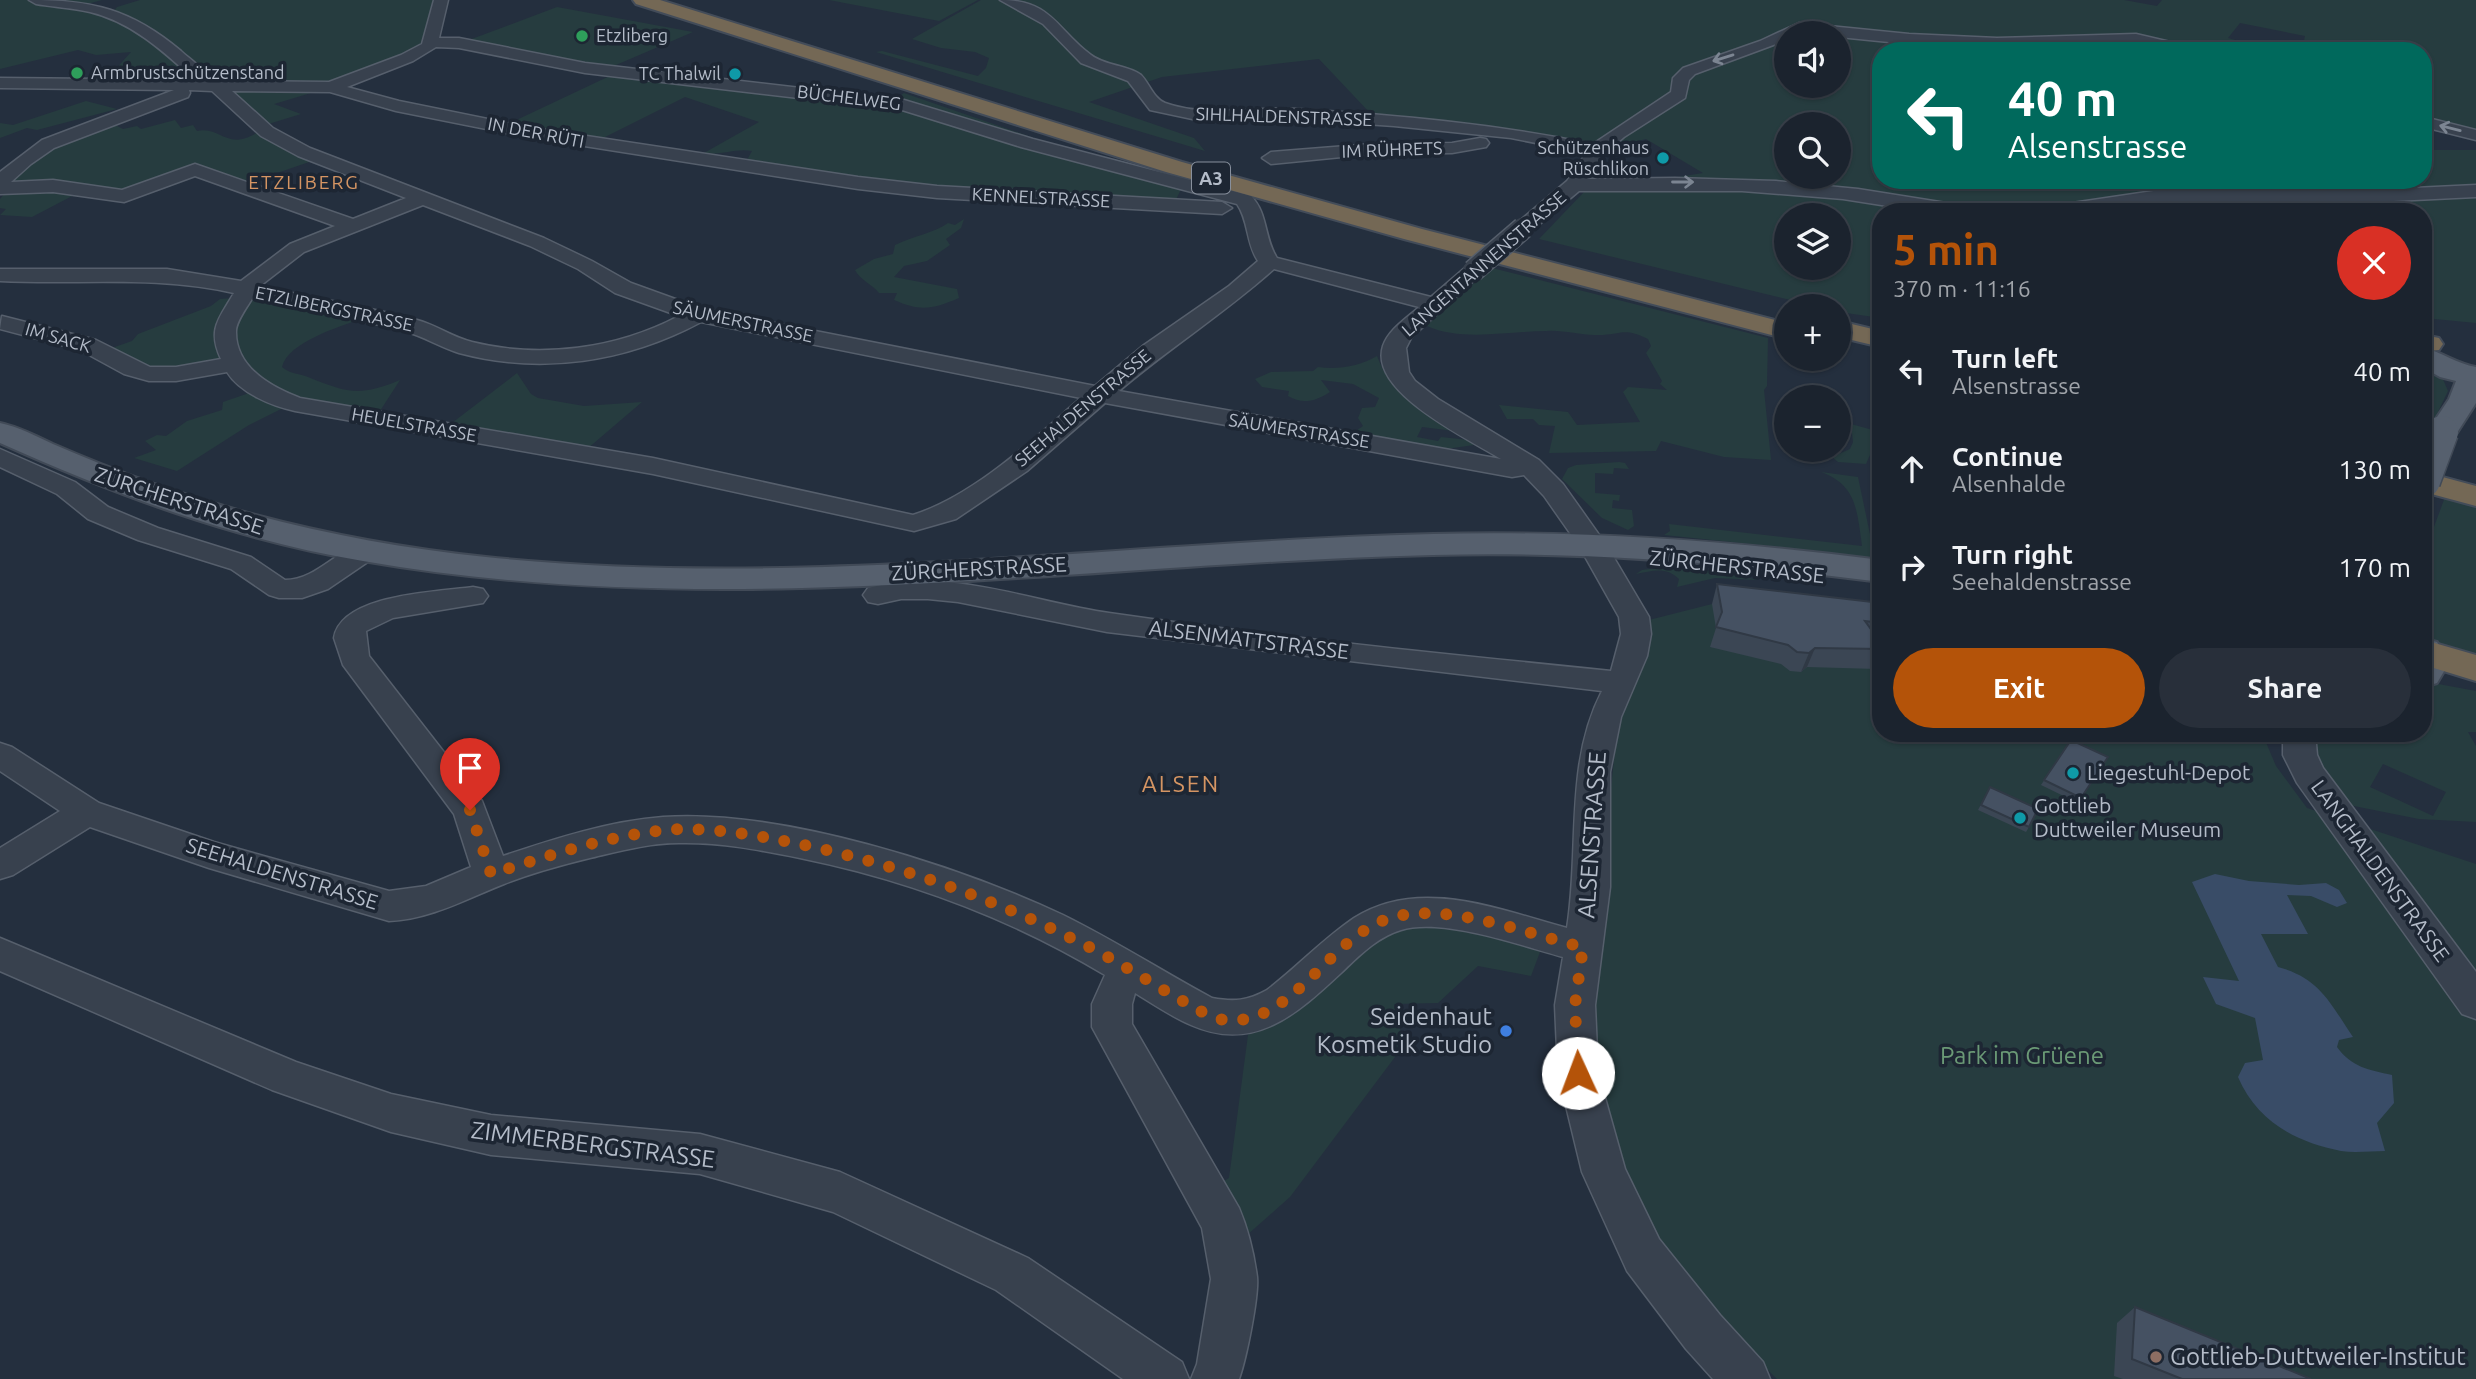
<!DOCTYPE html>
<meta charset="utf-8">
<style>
body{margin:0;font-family:Ubuntu,sans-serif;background:#282f3a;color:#f1f3f6;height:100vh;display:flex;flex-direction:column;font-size:26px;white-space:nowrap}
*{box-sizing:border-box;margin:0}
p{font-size:23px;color:#a0a4aa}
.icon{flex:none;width:38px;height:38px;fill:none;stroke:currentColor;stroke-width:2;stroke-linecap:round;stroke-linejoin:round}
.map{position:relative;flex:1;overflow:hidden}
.sheet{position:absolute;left:1872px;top:203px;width:560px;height:539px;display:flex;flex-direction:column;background:#1b232e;border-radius:28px;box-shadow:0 2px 5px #0004,0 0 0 2px #39404a}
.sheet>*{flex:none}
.guide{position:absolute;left:1872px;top:42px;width:560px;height:147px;border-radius:28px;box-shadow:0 2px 5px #0004,0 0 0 2px #39404a;background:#00695c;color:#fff;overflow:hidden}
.tools{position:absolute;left:1774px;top:21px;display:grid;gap:14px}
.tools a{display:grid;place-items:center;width:77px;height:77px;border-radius:50%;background:#1b232e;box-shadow:0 2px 5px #0004,0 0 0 2px #39404a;font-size:35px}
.pin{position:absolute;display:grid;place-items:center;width:60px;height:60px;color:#fff;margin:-72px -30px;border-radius:50% 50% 50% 0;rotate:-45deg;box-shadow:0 0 7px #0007}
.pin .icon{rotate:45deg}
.me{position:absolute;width:77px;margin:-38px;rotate:358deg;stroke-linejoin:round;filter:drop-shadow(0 0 5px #0008)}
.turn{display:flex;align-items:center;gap:24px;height:147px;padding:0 21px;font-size:32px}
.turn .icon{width:91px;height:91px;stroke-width:2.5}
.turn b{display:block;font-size:49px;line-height:60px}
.round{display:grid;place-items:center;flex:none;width:74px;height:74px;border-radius:37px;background:#282f3a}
.summary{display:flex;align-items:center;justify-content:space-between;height:119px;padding:0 21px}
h1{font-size:42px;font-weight:700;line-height:52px;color:#b45309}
.cta{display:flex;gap:14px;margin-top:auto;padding:14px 21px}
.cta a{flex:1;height:80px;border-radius:42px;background:#b45309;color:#fff;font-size:28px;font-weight:700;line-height:80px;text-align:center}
.cta a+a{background:#282f3a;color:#f1f3f6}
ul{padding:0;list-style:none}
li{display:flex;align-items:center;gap:21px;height:98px;padding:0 21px}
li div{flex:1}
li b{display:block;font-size:26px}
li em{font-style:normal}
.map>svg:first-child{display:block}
</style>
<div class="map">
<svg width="2476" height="1379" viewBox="0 0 2476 1379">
<rect width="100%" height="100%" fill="#242f3e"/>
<!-- green -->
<path fill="#263c3f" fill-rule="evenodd" d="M0,0h102l-15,4 -18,-3 58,18 36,29 27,33h-85l26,-29 -35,3 -18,-5 -78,19z
M140,0h296l-15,50 -98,34 -111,-4 -59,-50 -39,-19 3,-4z
M829,0h149l-39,21z
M981,0h1143l33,6 5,-6h314v133l-52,-13v-69h-122l3,-15 -65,-13 -12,15 47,13h-91l-18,-4 -16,4h-269v129h543v-30h52v173l-52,-5v-106h-543v106l-42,-6v-6h-24l-276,-67 45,-47 119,-19 -57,-34 -30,8 -246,-34 -51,-54 -157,18 -73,25 105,36 11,13 -329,-99 6,-1 96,25 8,-8 3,-10 -14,-6 -34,-4 -29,-9zM1787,33h52v53h-52zM1787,124h52v53h-52zM1787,215h52v53h-52z
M557,7l136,25 -84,36 -140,-28z
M616,73l272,31 16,-11 277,96 -6,13 -232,-14 -171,-23 -25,-5 5,-9c-17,-3 -31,5 -48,2l55,-31 -74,-25 -84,42 -93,-15z
M225,87l96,3 -47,14 27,10 -39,12z
M86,101l31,8 -80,21 -10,-2 -27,10v-15l13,2z
M175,120l6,8 12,-3 4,6c25,-5 29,21 61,1l54,29 -67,23 -48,-18 -63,25 -129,-7 29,-29 79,-31 10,5 14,-3 4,3z
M36,188l40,6 -44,23 -32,-2 6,-6 -6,-1v-9l5,-6z
M964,219l-3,9 -15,11 4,6 -23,16 -23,5 -10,11 63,12 2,9c-26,11 -38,14 -65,2l3,-7h-18c-7,-9 -19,-13 -24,-23l19,-11 19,-5 2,-9c18,-9 39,-12 53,-22l7,2z
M1492,268l276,70 -1,48 -3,4 7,70 -47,-3 -63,-16 -5,10 -107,2 6,-27 -16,-1 -6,-6h-26l-8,-14 69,7 9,13 63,-3 -17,-30 5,-5 39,3 -7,-6 2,-3 -16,-28 5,-7 -3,-7c-26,-13 -28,-3 -53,-4 -16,0 -32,-5 -48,-4 -38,0 -85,11 -120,-5l2,-5z
M260,297l101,22c-22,8 -73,23 -79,48 8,7 16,6 26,10 40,16 51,20 92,3l-22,34c-46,-8 -104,-11 -133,-52 -7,-10 -13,-17 -11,-29 1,-10 8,-21 12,-31z
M233,298c-12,21 -21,37 -13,62l-63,10 -48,-21 23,-8 6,-7 73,-28 9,-7z
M1377,356c14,38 41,51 75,71l2,4 -32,-4 -5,10 21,4 3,-4 28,3 5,5 -28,4 -93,-16 10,-7 -5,-8 4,-10 13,-1 4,-9 -26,-14 -32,-4 9,12c-14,9 -27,13 -42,4l1,-5 -27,-4 -7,-8 16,-7 42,-1 5,-4c20,3 42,-1 59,-11z
M2424,364l18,13 6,14 -18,38 -6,-1z
M517,373l14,21 7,4 46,8 58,-4 -55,47 -139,-23z
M252,392l33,15 -36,18 -72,46 -43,-13 22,-8 -11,-9 12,-6 9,1 21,-15 35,-11 1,-8z
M1851,424l29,8 -14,32 -28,-2 -6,-5 18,-8 3,-7z
M1619,462l6,1 4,6 -15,-1 -1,6 -18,-1v20l25,2 -1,6 -6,-1 -1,8 20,2 2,16 -6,4 -26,-12 -40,-39 6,-11 8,-3z
M1821,472l37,5 17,81 -6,2 -90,-13 -115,-12 6,-4 -1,-7 193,22c-5,-35 -5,-61 -41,-74z
M2445,497l31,7v159l-52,-21v-88z
M1670,566l30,3 60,11 -45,-2 -38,9 2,-8c-13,-13 -27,-8 -43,-5l6,-4z
M1712,604l169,19v110h381l14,33 31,42 169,56v515h-699l-154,-153 -44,-151 38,-342 24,-111z
M2433,683l43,8v41h-8l8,14v76l-57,-3 -80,-16 -20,-34 -6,-36h111v-47zM2383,764l63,28 -13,24 -63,-29z
M1362,916h66l115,28 -12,32 -53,-10 -40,37 -44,1 10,41 -114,152 -43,38 -31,-49 13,-8 19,-143 47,-34z"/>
<!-- water -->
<path fill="#394c67" d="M2215,874l34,7 50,4 27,-2 13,7 8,13 -10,4 -26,-11 -24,-1 21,39h-47l17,33c42,11 52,36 75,70l-14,3 -2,7c14,20 32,23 55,28l2,28 -17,20 8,28c-14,0 -30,2 -44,0 -46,-9 -84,-30 -103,-74l7,-14 18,-3 -8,-42 -39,-14 -13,-27 36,4 -47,-99z"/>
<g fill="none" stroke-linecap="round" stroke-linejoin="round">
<defs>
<path id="minor" d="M29,0c63,0 102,9 152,51 10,9 23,18 32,30l116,1 72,-27 21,-11 12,-44h14l-9,38h20l126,25 319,37 129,39 218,57c17,17 13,42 26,62l154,39 35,-30h14l4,4 -4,4 -69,63 -5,10 3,24 6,9 23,18 101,61 24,24 44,62 42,71 2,17 -4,22 -26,61 -11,55v115l-15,118 3,68 27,96 34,70 61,76 43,47 7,17h-57l-27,-30 -59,-78 -45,-99 -24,-99 -3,-68 8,-48c-41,-11 -121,-40 -162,-27 -24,7 -43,27 -60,43 -44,41 -87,80 -150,52 -19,-8 -38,-21 -56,-32l-3,11v20l107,184c9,21 15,46 18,69 2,19 -11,83 -18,102h-48l6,-15 14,-85 -9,-51 -110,-201v-23l13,-29c-95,-57 -197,-95 -305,-117 -40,-8 -80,-16 -121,-15 -30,0 -59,8 -89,15 -29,7 -58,15 -86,26 -38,15 -73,35 -115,37l-180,-53 -119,-41 -77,48 -13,4v-31l60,-37 -60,-40v-28l12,4 87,56 115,39 175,49 37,-5 45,-19 -17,-53 -111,-149 -9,-27c7,-44 103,-46 139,-51l10,2 5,7 -5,7 -90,15 -27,13 3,25 113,145 21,55c51,-17 106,-35 160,-39 118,-8 293,48 400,98 51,25 99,56 149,83 22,4 35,3 55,-8 30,-23 56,-51 87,-72 66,-42 146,-8 213,10 13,-80 -3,-163 35,-237l-495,-59 -149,-30 -30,-3h-27l-23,5 -10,-2 -5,-7 5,-7c81,-21 161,13 241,25 166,24 334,41 502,58l10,-37 -2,-17 -40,-71 -35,-50 -20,-21 -12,2 -407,-74 -78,68 -71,48 -42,12 -261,-57 -358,-63c-23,-5 -55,-18 -68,-39l-51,9h-27l-25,-7 -44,-24 -80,-21 2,-13 94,24 54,27h26l45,-8c-14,-30 -2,-40 13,-66 -78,-18 -155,-8 -234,-12v-12h167l74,12 49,-37 45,-18 -140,-50 -71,26 -71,-10 -53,2v-22l42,-32 132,-50 -174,-2v-10l195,2c-31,-28 -63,-58 -105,-68 -17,-4 -36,-5 -54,-8zM436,47l23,1 126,25 317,37 119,37 216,57c12,17 9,40 21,57l-29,25 -85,59 -49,41 -392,-77 -72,-26 -39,-22 -48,-23 -234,-90 -37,-20 -41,-37 98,1 66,19 131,26 331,52 79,9 285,16 10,-6 -10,-6 -285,-16 -79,-9 -331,-50 -128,-26 -52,-14 66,-26zM189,90l23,1 49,45 37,20 108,42 -53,21 -158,-55 -73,26 -69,-10 -42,2 20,-18 23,-16 134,-51 2,-4zM423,205l107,41 48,23 37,24 64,23c-63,33 -138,43 -207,26 -20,-5 -36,-17 -55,-22 -52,-14 -105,-22 -157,-34l44,-34zM1274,269l145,38c-12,11 -30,22 -36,39 -15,46 86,93 118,113l-382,-68c50,-43 106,-78 155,-122zM253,297c50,12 102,21 151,34 19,5 36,16 55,22 82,22 168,9 242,-31l380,76c-49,42 -106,97 -168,117l-260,-57 -353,-60c-29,-11 -65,-31 -64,-67 0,-10 12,-25 17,-34z
M1000,0c52,0 56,29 91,55 14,11 37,10 50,20 8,8 13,24 24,28 41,15 89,3 132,6 101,6 197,15 296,35l78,-52 2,-14 10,-10 77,-27 39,-18 110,11 88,4 139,-4 60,14 2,3h-30l-32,-7 -139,4 -88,-4 -70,-7v-4h-52v7l-92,34 -6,6 -4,18 -61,39 -20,17 -17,25 88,-1 101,3 82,8 107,17 10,6h-49l-83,-13 -101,-8h-163l-49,41h-14l-3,-4 3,-4 51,-43 19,-28 -75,-15 -117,-12 -101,-7 -96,1 -47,-10 -22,-29 -47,-18 -38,-39z
M2424,117l52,13v10l-52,-13z
M1480,138l6,1 3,4 -3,4 -34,6 -80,1 -101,10 -9,-6 9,-6 101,-8 80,-1z
M2476,185v12l-124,6 -185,-2 -74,11h-51l10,-6 115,-17 185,2z
M0,449l75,33 33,25 50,21 93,29 34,23c37,0 59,-43 90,-35l4,6 -4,6 -47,32 -26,9h-23l-10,-3 -38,-26 -93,-29 -50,-21 -31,-25 -57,-27z
M2283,733h32l2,22 6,13 153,204v47l-14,-5 -165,-231 -14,-28z
M0,938l296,124 95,32 100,21 209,19 140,38 188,86 154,104 7,17h-66l-127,-89 -163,-78 -133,-38 -209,-19 -100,-23 -119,-42 -272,-119z"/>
<path id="major" d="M2424,348c18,4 33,16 52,19v36l-23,36 -11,2 -11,-2 -4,-7 22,-33 7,-18 -16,-4 -16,-9z
M0,423c19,4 36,13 53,21 32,14 65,27 98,39 109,38 220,62 335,74 316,33 631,-15 947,-23 150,-4 299,7 448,26v22c-149,-19 -298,-31 -448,-27 -357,9 -714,68 -1070,6 -126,-21 -247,-66 -363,-118z
M2424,639l13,3 12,21 -12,20 -13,4z"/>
<path id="highway" d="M633,0h27l522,162 240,67 365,94v16l-383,-100 -238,-67 -530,-168z
M1839,321l42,10v16l-42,-10z
M2424,335l15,3 4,6 -4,6 -15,1z
M2424,472l52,14v20l-52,-14z
M2424,640l52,15v26l-52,-16z"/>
</defs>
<!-- minor casing -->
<use href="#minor" stroke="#565f6c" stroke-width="3"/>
<!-- major casing -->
<use href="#major" stroke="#414a57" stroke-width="4"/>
<!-- highway casing -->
<use href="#highway" stroke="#434c59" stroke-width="4"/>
<!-- minor -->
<use href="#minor" fill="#38414e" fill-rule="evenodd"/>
<!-- major -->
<use href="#major" fill="#56606e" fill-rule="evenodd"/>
<!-- highway -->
<use href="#highway" fill="#746855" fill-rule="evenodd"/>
<defs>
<path id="minor-bridge" d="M1473,271l50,-43"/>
<path id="major-bridge" d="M2424,481l18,-49"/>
</defs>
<!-- minor-bridge casing -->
<use href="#minor-bridge" stroke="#565f6c" stroke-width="24" stroke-linecap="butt"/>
<!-- major-bridge casing -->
<use href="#major-bridge" stroke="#414a57" stroke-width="35" stroke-linecap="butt"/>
<!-- minor-bridge -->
<use href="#minor-bridge" stroke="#38414e" stroke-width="21"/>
<!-- major-bridge -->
<use href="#major-bridge" stroke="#56606e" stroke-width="32"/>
</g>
<!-- wall -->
<path fill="#3b4654" d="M1717,584l164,19v57l-4,9 -70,-2 -6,5 -11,-1 -9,-7 -71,-17 6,-19 -4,-24z
M2071,740l37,17 -30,46 -37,-18z
M1990,787l39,40 -3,5 -48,-22z
M2135,1307l176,72h-188l-9,-3 3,-53z"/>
<!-- shaded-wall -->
<path fill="#303945" d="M1815,648l-8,19 -6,5 8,-19z"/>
<!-- building -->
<path fill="#455162" stroke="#303945" stroke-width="2" d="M1717,584l164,19v20l-16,-2 16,22v6l-66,-1 -6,5 -12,-1 -9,-7 -72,-18 6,-15z
M2071,740l37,17 -27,41 -37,-18z
M1990,787l48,22 -9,18 -48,-22z
M2135,1307l176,72h-129l-50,-20z"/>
<!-- one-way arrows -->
<defs><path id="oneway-shaft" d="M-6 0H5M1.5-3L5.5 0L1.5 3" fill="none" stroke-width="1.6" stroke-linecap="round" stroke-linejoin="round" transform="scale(1.75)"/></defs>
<g stroke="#7c8592">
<use href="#oneway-shaft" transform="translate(1723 58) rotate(163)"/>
<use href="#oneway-shaft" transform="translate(2450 128) rotate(-166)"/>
<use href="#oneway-shaft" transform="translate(1683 182)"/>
</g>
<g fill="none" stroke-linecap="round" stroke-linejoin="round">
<!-- route -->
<path stroke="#b45309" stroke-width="12" stroke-dasharray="0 21.6" d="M470,810l21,64c54,-17 109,-36 166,-43 38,-5 80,1 117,8 107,20 210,55 307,104 35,17 68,39 102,58 13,7 28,18 43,19 70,6 106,-91 172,-104 55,-12 130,18 185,31l-8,58 3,68"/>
</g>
<!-- markers -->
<g fill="#2e9e5b" stroke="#1d2633" stroke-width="2.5">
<circle cx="582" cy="36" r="7"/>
<circle cx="77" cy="73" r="7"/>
</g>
<g fill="#0f9aa8" stroke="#1d2633" stroke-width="2.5">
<circle cx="735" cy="74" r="7"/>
<circle cx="1663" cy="158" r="7"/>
<circle cx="2073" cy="773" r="7"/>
<circle cx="2020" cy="818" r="7"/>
</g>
<circle fill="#3f7fe0" stroke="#1d2633" stroke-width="2.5" cx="1506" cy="1031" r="7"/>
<circle fill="#8d6e63" stroke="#1d2633" stroke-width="2.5" cx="2156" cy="1357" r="7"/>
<g text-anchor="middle" stroke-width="7" stroke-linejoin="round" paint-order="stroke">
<!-- far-poi labels -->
<g font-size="18" fill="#b4bcc9" stroke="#1d2633" text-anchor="start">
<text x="596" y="42">Etzliberg</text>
<text x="91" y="79">Armbrustschützenstand</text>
<text x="721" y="80" text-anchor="end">TC Thalwil</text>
<text x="1649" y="154" text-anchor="end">Schützenhaus<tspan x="1649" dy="21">Rüschlikon</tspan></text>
</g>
<!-- far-street labels -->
<g font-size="18" fill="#b4bcc9" stroke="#1d2633">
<text transform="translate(849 98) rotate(7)" y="6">BÜCHELWEG</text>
<text transform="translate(1284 117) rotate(2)" y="6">SIHLHALDENSTRASSE</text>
<text transform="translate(536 133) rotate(11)" y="6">IN DER RÜTI</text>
<text transform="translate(1392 150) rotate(-2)" y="6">IM RÜHRETS</text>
<text transform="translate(1041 198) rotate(3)" y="6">KENNELSTRASSE</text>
<text transform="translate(1484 264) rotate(-41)" y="6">LANGENTANNENSTRASSE</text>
<text transform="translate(334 309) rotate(12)" y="6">ETZLIBERGSTRASSE</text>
<text transform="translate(743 322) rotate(12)" y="6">SÄUMERSTRASSE</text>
<text transform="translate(58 338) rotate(16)" y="6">IM SACK</text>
<text transform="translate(1083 408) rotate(-40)" y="6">SEEHALDENSTRASSE</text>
<text transform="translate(414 425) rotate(10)" y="6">HEUELSTRASSE</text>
<text transform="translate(1299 431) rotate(9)" y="6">SÄUMERSTRASSE</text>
</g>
<!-- shield labels -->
<rect fill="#1d2633" stroke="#878f9c" stroke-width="2" x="1192" y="162.5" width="38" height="31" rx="5"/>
<g font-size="19" font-weight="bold" fill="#b4bcc9">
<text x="1211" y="185">A3</text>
</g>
<!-- far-neighbourhood labels -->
<g font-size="19" letter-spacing="2" fill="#d59563" stroke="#1d2633">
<text x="304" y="189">ETZLIBERG</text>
</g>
<!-- street labels -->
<g font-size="21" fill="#b4bcc9" stroke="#1d2633">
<text transform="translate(179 501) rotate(18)" y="7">ZÜRCHERSTRASSE</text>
<text transform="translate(1737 567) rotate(6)" y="7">ZÜRCHERSTRASSE</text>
<text transform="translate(979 569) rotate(-3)" y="7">ZÜRCHERSTRASSE</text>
<text transform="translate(1249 640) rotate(7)" y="7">ALSENMATTSTRASSE</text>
<text transform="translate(2380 871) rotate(54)" y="7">LANGHALDENSTRASSE</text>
<text transform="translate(282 874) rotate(17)" y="7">SEEHALDENSTRASSE</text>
</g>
<!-- poi labels -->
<g font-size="21" fill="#b4bcc9" stroke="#1d2633" text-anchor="start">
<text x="2087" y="780">Liegestuhl-Depot</text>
<text x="2034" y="813">Gottlieb<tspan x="2034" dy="24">Duttweiler Museum</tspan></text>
</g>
<!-- neighbourhood labels -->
<g font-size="23" letter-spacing="2" fill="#d59563" stroke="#1d2633">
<text x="1181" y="792">ALSEN</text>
</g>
<!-- near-street labels -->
<g font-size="24" fill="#b4bcc9" stroke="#1d2633">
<text transform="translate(1592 835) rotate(-86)" y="8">ALSENSTRASSE</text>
<text transform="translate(593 1145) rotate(7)" y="8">ZIMMERBERGSTRASSE</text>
</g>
<!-- near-poi labels -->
<g font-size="24" fill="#b4bcc9" stroke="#1d2633" text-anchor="end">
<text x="1492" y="1025">Seidenhaut<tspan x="1492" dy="28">Kosmetik Studio</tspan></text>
<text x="2170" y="1365" text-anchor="start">Gottlieb-Duttweiler-Institut</text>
</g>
<!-- near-park labels -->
<g font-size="24" fill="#6b9a76" stroke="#1d2633">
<text x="2022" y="1064">Park im Grüene</text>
</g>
</g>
</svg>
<div class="tools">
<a><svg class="icon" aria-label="sound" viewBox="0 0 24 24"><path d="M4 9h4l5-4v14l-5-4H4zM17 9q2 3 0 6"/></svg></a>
<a><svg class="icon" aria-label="search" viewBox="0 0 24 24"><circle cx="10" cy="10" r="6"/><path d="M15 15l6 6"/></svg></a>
<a><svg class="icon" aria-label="layers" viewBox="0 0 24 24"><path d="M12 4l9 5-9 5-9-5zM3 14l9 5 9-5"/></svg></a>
<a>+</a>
<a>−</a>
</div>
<div class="pin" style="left:470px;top:810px;background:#d93025"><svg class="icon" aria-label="arrive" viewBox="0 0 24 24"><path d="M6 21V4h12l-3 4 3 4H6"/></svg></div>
<svg class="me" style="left:1578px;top:1073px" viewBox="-20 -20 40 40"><circle r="19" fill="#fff"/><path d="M0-13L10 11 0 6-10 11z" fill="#b45309"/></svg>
<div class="guide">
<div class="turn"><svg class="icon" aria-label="left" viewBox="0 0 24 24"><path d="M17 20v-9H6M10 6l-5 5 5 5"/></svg><div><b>40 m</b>Alsenstrasse</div></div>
</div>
<section class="sheet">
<div class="summary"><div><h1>5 min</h1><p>370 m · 11:16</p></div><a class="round" style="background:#d93025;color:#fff"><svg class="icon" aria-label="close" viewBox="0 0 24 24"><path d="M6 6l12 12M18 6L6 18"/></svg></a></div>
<ul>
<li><svg class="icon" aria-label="left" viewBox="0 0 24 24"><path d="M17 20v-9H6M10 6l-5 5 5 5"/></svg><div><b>Turn left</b><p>Alsenstrasse</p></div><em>40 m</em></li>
<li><svg class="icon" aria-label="ahead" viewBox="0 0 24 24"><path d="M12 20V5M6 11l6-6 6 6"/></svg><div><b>Continue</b><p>Alsenhalde</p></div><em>130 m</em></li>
<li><svg class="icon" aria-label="right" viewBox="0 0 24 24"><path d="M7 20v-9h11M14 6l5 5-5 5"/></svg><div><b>Turn right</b><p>Seehaldenstrasse</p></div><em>170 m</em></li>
</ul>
<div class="cta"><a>Exit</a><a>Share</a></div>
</section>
</div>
